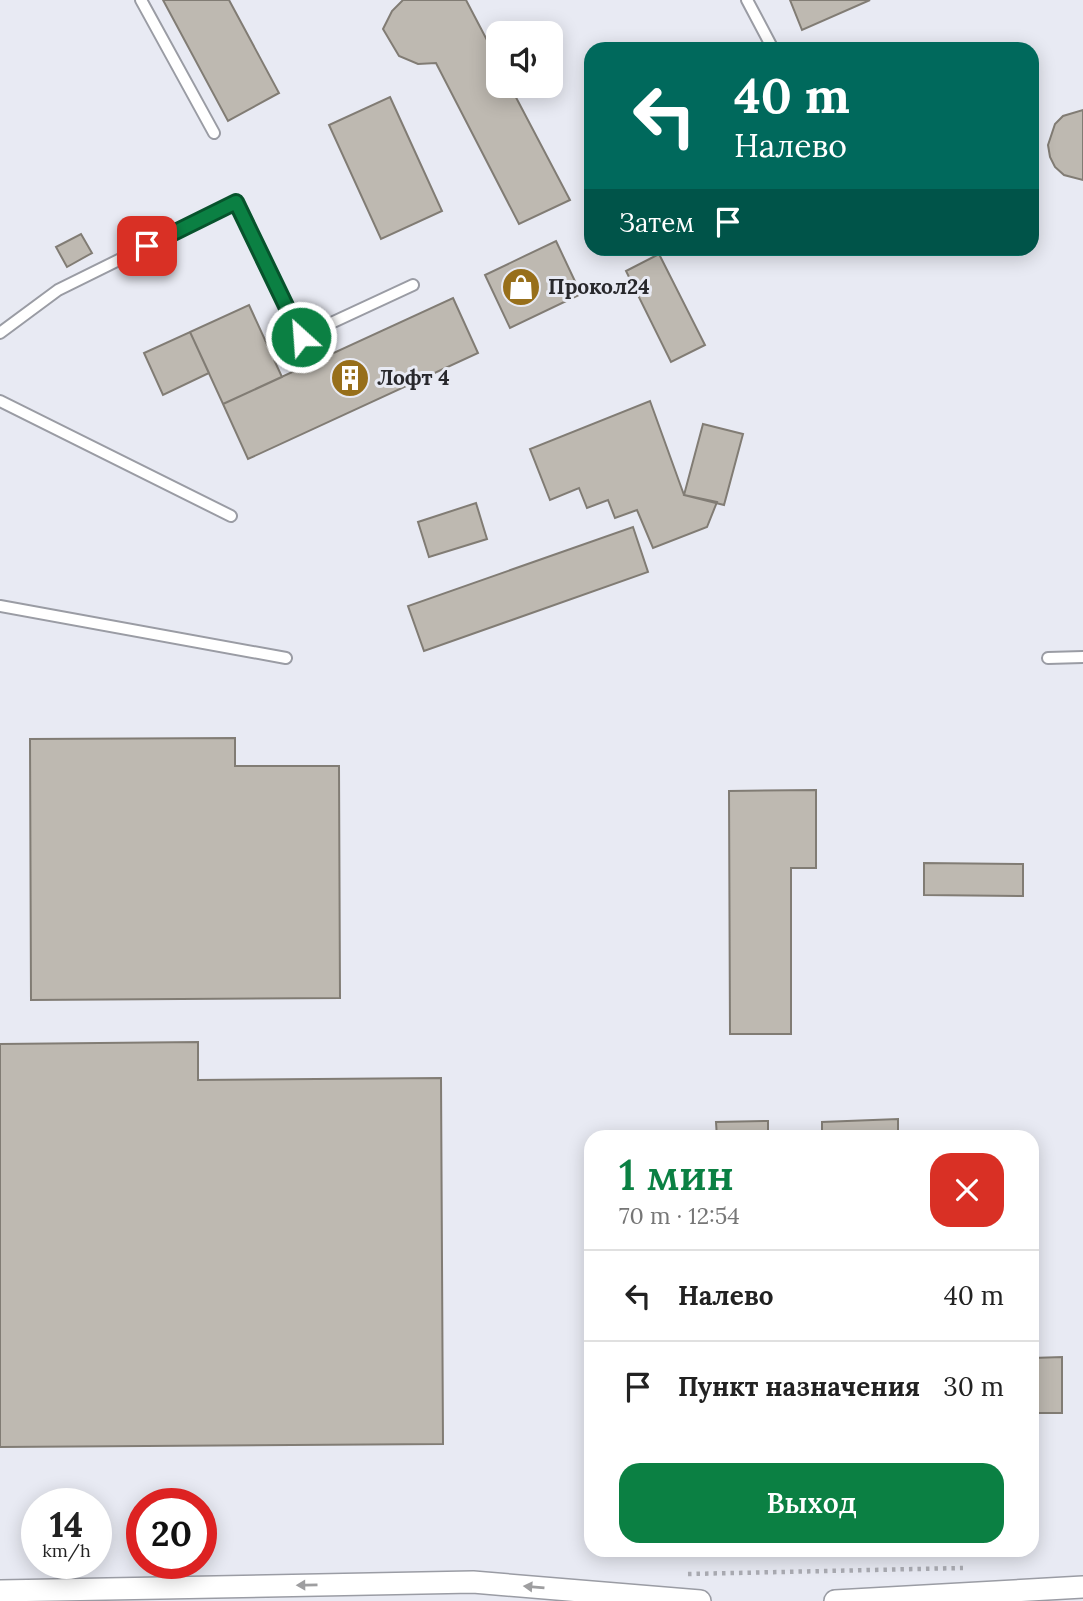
<!DOCTYPE html>
<html lang="ru">
<meta charset="utf-8">
<style>
body{margin:0;font-family:Lora,serif;background:#f6f6f6;color:#222;height:100vh;display:flex;flex-direction:column;font-size:26px;white-space:nowrap}
*{box-sizing:border-box;margin:0}
p{font-size:23px;color:#767676}
.icon{flex:none;width:38px;height:38px;fill:none;stroke:currentColor;stroke-width:2;stroke-linecap:round;stroke-linejoin:round}
.map{position:relative;flex:1;overflow:hidden}
.drawer{position:absolute;left:584px;top:1130px;width:455px;height:427px;display:flex;flex-direction:column;background:#fff;border-radius:21px;box-shadow:0 4px 18px #0003}
.drawer>*{flex:none}
.hud{position:absolute;left:584px;top:42px;width:455px;height:214px;border-radius:21px;box-shadow:0 4px 18px #0003;background:#00695c;color:#fff;overflow:hidden}
.tools{position:absolute;left:486px;top:21px;display:grid;gap:14px}
.tools a{display:grid;place-items:center;width:77px;height:77px;border-radius:14px;background:#fff;box-shadow:0 4px 18px #0003;font-size:35px}
.speed{position:absolute;left:21px;top:1488px;display:flex;gap:14px;font-size:35px;font-weight:700;text-align:center}
.speed>*{display:grid;place-content:center;width:91px;height:91px;border-radius:50%;background:#fff;box-shadow:0 4px 18px #0003;line-height:1}
.speed small{font-size:18px;font-weight:400}
.speed .limit{border:10px solid #d22;background:#fff;color:#111}
.pin{position:absolute;display:grid;place-items:center;width:60px;height:60px;color:#fff;margin:-30px;border-radius:14px;box-shadow:0 4px 10px #0006}
.me{position:absolute;width:77px;margin:-38px;rotate:334deg;stroke-linejoin:round;filter:drop-shadow(0 0 5px #0008)}
.turn{display:flex;align-items:center;gap:24px;height:147px;padding:0 35px;font-size:32px}
.turn .icon{width:91px;height:91px;stroke-width:2.5}
.turn b{display:block;font-size:49px;line-height:60px}
.then{display:flex;align-items:center;height:66px;padding:0 35px;background:#0003;gap:14px;font-size:26px}
.round{display:grid;place-items:center;flex:none;width:74px;height:74px;border-radius:21px;background:#f6f6f6}
.summary{display:flex;align-items:center;justify-content:space-between;height:119px;padding:0 35px}
h1{font-size:42px;font-weight:600;line-height:52px;color:#0b8043}
.cta{display:flex;gap:14px;margin-top:auto;padding:14px 35px}
.cta a{flex:1;height:80px;border-radius:21px;background:#0b8043;color:#fff;font-size:28px;font-weight:600;line-height:80px;text-align:center}
ul{padding:0;list-style:none}
li{display:flex;align-items:center;gap:21px;height:91px;padding:0 35px;border-top:2px solid #e0e0e0}
li div{flex:1}
li b{display:block;font-size:26px}
li em{font-style:normal}
.map>svg:first-child{display:block}
</style>
<div class="map">
<svg width="1083" height="1601" viewBox="0 0 1083 1601">
<rect width="100%" height="100%" fill="#e8eaf3"/>
<!-- building -->
<path fill="#beb9b1" stroke="#817c74" stroke-width="2" d="M163,0h66l50,93 -51,28z
M403,0h63l33,63v23h11l60,114 -51,24 -83,-161 -18,1 -19,-8 -16,-27 9,-18z
M790,0h80l-68,30z
M390,97l52,114 -61,28 -52,-114z
M1083,110v70l-19,-5 -9,-8 -5,-10 -2,-12 7,-21 8,-8z
M81,234l11,19 -25,14 -11,-20z
M556,241l25,53 -71,34 -25,-53z
M659,254l46,91 -34,17 -45,-91z
M453,298l25,55 -230,106 -25,-55z
M249,305l33,72 -59,27 -33,-72z
M190,332l19,41 -46,22 -19,-42z
M650,401l34,94 33,7 -10,25 -54,21 -16,-38 -22,8 -7,-18 -21,8 -8,-20 -29,12 -20,-51z
M703,424l40,10 -19,71 -40,-10z
M476,503l11,36 -58,18 -11,-35z
M633,527l15,45 -224,79 -16,-45z
M235,738v28h104l1,232 -309,2 -1,-261z
M816,790v78h-25v166h-61l-1,-243z
M924,863l99,1v32l-99,-1z
M198,1042v38l243,-2 2,366 -443,3v-403z
M898,1119v19h-76v-16z
M768,1121v17h-51l-1,-16z
M1062,1357v56h-30v-55z"/>
<g fill="none" stroke-linecap="round" stroke-linejoin="round">
<defs>
<path id="lane" d="M141,0l73,133
M747,0l26,49
M0,333l58,-43 178,-88 65,135 112,-52
M0,401l231,115
M0,606l286,52
M1048,658l35,-1"/>
<path id="street" d="M0,1591l473,-9 227,19
M835,1601l248,-14"/>
</defs>
<!-- lane casing -->
<use href="#lane" stroke="#9a9ca4" stroke-width="14"/>
<!-- street casing -->
<use href="#street" stroke="#9a9ca4" stroke-width="24"/>
<!-- path -->
<path stroke="#abacb3" stroke-width="4.5" stroke-dasharray="3.5 5" stroke-linecap="butt" d="M688,1574l275,-6"/>
<!-- lane -->
<use href="#lane" stroke="#fff" stroke-width="10"/>
<!-- street -->
<use href="#street" stroke="#fff" stroke-width="21"/>
</g>
<!-- one-way arrows -->
<defs><path id="oneway-solid" d="M-6-.8H1V-3.2L6.5 0L1 3.2V.8H-6Z" transform="scale(1.75)"/></defs>
<g fill="#9e9ea0">
<use href="#oneway-solid" transform="translate(307 1585) rotate(179)"/>
<use href="#oneway-solid" transform="translate(534 1587) rotate(-175)"/>
</g>
<g fill="none" stroke-linecap="round" stroke-linejoin="round">
<defs>
<path id="route" d="M147,246l89,-44 65,135"/>
</defs>
<!-- route casing -->
<use href="#route" stroke="#07532c" stroke-width="18"/>
<!-- route -->
<use href="#route" stroke="#0b8043" stroke-width="12"/>
</g>
<!-- icons -->
<defs>
<symbol id="shop-disc" viewBox="-11 -11 22 22"><circle r="9.5" fill="#976f1b" stroke="#e8eaf3"/><path d="M-5-2.5h2.3a2.7 3.5 0 0 1 5.4 0H5L5.5 6h-11ZM-1.5-2.5h3a1.5 2.3 0 0 0-3 0Z" fill="#fff"/></symbol>
<symbol id="building-disc" viewBox="-11 -11 22 22"><circle r="9.5" fill="#976f1b" stroke="#e8eaf3"/><path d="M-4-6H4V6H1V3H-1V6H-4ZM-2.5-4.3h1.7v1.8h-1.7ZM.8-4.3h1.7v1.8H.8ZM-2.5-1h1.7V.8h-1.7ZM.8-1h1.7V.8H.8Z" fill="#fff"/></symbol>
</defs>
<g fill-rule="evenodd">
<use href="#shop-disc" x="499" y="265" width="44" height="44"/>
<use href="#building-disc" x="328" y="356" width="44" height="44"/>
</g>
<g text-anchor="middle" stroke-width="6" stroke-linejoin="round" paint-order="stroke">
<!-- poi labels -->
<g font-size="21" font-weight="bold" fill="#28282c" stroke="#e8eaf3" text-anchor="start">
<text x="548" y="294">Прокол24</text>
<text x="377" y="385">Лофт 4</text>
</g>
</g>
</svg>
<div class="tools">
<a><svg class="icon" aria-label="sound" viewBox="0 0 24 24"><path d="M4 9h4l5-4v14l-5-4H4zM17 9q2 3 0 6"/></svg></a>
</div>
<div class="speed"><div>14<small>km/h</small></div><div class="limit">20</div></div>
<div class="pin" style="left:147px;top:246px;background:#d93025"><svg class="icon" aria-label="arrive" viewBox="0 0 24 24"><path d="M6 21V4h12l-3 4 3 4H6"/></svg></div>
<svg class="me" style="left:301px;top:337px" viewBox="-20 -20 40 40"><circle r="17" fill="#0b8043" stroke="#fff" stroke-width="3"/><path d="M0-11L8 9 0 5-8 9z" fill="#fff"/></svg>
<div class="hud">
<div class="turn"><svg class="icon" aria-label="left" viewBox="0 0 24 24"><path d="M17 20v-9H6M10 6l-5 5 5 5"/></svg><div><b>40 m</b>Налево</div></div>
<div class="then">Затем<svg class="icon" aria-label="arrive" viewBox="0 0 24 24"><path d="M6 21V4h12l-3 4 3 4H6"/></svg></div>
</div>
<section class="drawer">
<div class="summary"><div><h1>1 мин</h1><p>70 m · 12:54</p></div><a class="round" style="background:#d93025;color:#fff"><svg class="icon" aria-label="close" viewBox="0 0 24 24"><path d="M6 6l12 12M18 6L6 18"/></svg></a></div>
<ul>
<li><svg class="icon" aria-label="left" viewBox="0 0 24 24"><path d="M17 20v-9H6M10 6l-5 5 5 5"/></svg><div><b>Налево</b></div><em>40 m</em></li>
<li><svg class="icon" aria-label="arrive" viewBox="0 0 24 24"><path d="M6 21V4h12l-3 4 3 4H6"/></svg><div><b>Пункт назначения</b></div><em>30 m</em></li>
</ul>
<div class="cta"><a>Выход</a></div>
</section>
</div>
